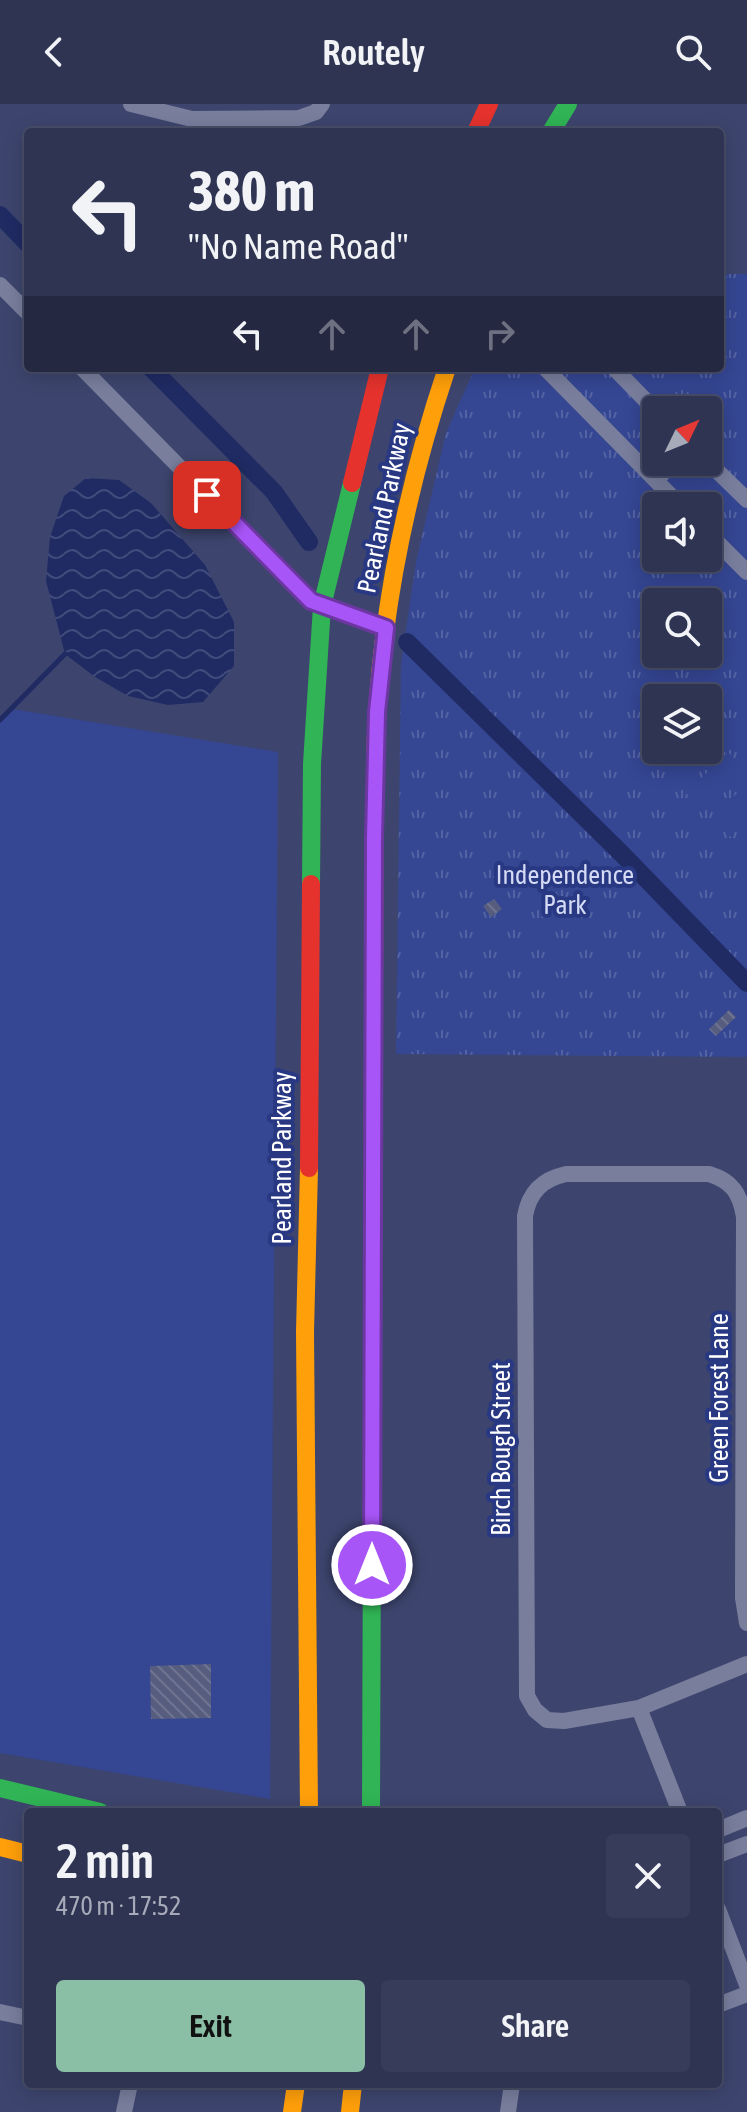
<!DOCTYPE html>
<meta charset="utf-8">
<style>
body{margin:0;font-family:"Asap Condensed",sans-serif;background:#363c59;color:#f1f3f6;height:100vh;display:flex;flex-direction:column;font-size:30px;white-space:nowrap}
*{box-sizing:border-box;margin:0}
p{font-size:26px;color:#a7aab8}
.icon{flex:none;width:44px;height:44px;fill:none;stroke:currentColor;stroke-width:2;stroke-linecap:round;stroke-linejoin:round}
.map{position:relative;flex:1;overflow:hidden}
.side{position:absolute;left:24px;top:1704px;width:698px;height:280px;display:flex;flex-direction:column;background:#2e3452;border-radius:8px;box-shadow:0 4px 20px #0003,0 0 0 2px #494f69}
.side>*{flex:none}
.guide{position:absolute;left:24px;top:24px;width:700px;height:244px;border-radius:8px;box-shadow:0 4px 20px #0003,0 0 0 2px #494f69;background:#2e3452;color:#f1f3f6;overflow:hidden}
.needle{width:52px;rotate:47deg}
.controls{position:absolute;left:642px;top:292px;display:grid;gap:16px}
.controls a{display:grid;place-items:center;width:80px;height:80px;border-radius:8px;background:#2e3452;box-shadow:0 4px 20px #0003,0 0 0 2px #494f69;font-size:40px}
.pin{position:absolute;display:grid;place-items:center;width:68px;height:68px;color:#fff;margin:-34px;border-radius:16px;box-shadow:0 4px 12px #0006}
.me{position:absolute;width:88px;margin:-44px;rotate:0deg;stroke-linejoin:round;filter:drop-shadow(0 0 6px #0008)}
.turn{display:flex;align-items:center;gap:28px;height:168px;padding:0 32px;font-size:36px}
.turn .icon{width:104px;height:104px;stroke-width:2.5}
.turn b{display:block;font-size:56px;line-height:68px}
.lanes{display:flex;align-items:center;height:76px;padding:0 32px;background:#0003;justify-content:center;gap:40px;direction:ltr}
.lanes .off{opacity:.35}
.round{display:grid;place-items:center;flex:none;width:84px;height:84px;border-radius:8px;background:#363c59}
.overview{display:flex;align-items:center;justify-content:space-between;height:136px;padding:0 32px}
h1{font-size:48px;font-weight:600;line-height:60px}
.button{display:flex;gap:16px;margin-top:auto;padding:16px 32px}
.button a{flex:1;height:92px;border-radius:8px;background:#8abfa5;color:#111;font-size:32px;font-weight:600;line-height:92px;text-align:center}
.button a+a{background:#363c59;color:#f1f3f6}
header{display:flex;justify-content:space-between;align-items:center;height:104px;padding:0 32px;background:#2e3452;font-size:36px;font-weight:600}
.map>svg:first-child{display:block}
</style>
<header><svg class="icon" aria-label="back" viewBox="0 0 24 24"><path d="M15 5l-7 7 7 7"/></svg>Routely<svg class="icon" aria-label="search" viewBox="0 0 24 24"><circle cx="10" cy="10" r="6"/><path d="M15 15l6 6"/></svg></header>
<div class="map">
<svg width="747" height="2008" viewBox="0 0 747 2008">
<defs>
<pattern id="grass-tufts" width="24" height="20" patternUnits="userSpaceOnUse" patternTransform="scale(2)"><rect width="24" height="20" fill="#354693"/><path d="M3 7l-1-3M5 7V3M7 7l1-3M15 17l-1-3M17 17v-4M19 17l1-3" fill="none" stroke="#5362a3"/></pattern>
<pattern id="water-waves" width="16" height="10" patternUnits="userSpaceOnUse" patternTransform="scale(2)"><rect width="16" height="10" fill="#202b64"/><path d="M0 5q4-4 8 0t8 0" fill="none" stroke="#414b7b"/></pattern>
<pattern id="building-back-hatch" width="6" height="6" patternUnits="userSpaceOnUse" patternTransform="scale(2)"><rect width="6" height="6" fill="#565d7e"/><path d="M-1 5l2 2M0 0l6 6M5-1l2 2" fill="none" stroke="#6f7591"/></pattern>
</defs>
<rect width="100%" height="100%" fill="#3d456e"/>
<!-- grass -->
<path fill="url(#grass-tufts)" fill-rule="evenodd" d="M720,170h27v783l-351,-3 5,-390 15,-102 30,-129 29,-65h245zM656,306h52v52h-52zM656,402h52v52h-52zM656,498h52v52h-52zM656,594h52v52h-52z"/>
<!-- garden -->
<path fill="#354693" d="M656,604v37l-9,8 -18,-19z
M12,605l266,43 -8,1047 -270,-46v-1033z
M664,646h37l-28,29 -19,-19z
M728,648l18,19 -42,41 -18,-19z
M747,679v37l-17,17 -19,-18z"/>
<!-- water -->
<path fill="url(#water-waves)" d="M86,374l33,2 32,23 54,62 29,57v44l-31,36 -35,3 -40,-9 -33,-19 -30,-23 -19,-73 4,-44 14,-41z"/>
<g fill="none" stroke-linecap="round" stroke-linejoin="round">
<!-- stream -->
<path stroke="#202b64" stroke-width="5" d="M0,616l65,-66"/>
<!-- canal -->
<path stroke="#202b64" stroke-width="18" d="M0,111l28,29
M151,264l123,124 35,50
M407,538l216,213 124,128"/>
</g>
<!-- building -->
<path fill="url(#building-back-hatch)" d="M494,795l8,10 -11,8 -8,-11z
M729,906l7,7 -20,19 -7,-7z
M211,1560v54l-60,1 -1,-53z"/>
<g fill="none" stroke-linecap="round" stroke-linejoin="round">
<!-- street -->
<path stroke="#787e9c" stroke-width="16" d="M131,0l61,15 107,-1 17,-6 6,-8
M0,181l28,28
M82,264l229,233 75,27
M545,264l136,138
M614,264l42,43
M708,358l39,38
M656,376l18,-18
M708,429l39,39
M747,1519l-4,-25 1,-381c-4,-24 -12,-36 -35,-43h-143c-23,5 -37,18 -41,42l2,480 8,14 12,10 17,1 75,-13 108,-44
M639,1604l41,104
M718,1726l29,-12
M718,1751l29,-11
M718,1805l29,76
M718,1901l29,-11
M0,1908l28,6
M124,2008l6,-28
M508,2008l4,-28"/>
<!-- fast -->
<path stroke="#30b455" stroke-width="18" d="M551,28l17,-28
M311,780l1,-120 10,-158 30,-123
M0,1684l100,24
M371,1708l2,-598"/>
<!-- slow -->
<path stroke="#ff9f0a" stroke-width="18" d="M375,663c2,-136 29,-271 72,-399
M309,1708l-4,-480 4,-164
M0,1743l28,7
M292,2008l4,-28
M350,2008l3,-28"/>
<!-- jam -->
<path stroke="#e5322d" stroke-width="18" d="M476,28l13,-28
M352,379l28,-115
M309,1064l2,-284
M373,1110l2,-447"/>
</g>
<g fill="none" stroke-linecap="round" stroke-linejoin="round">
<defs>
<path id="route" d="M207,391l104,106 75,27 -9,84 -3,126 -2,727"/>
</defs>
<!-- route casing -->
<use href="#route" stroke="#6d37a1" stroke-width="20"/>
<!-- route -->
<use href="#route" stroke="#a855f7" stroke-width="14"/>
</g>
<g text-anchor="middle" stroke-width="8" stroke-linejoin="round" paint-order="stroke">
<!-- street labels -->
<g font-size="26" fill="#fff" stroke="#293882">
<text transform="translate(384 404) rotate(-78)" y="9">Pearland Parkway</text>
<text transform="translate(282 1054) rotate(-90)" y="9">Pearland Parkway</text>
<text transform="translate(719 1294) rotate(-90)" y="9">Green Forest Lane</text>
<text transform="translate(501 1345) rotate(-90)" y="9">Birch Bough Street</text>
</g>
<!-- park labels -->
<g font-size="26" fill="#d5dbf5" stroke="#293882">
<text x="565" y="780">Independence<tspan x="565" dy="30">Park</tspan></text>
</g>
</g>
</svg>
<div class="controls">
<a><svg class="needle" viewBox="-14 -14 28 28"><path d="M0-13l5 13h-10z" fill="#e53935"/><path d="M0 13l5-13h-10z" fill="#a7aab8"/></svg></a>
<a><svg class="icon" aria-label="sound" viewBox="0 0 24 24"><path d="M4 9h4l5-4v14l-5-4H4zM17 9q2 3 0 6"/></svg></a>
<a><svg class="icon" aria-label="search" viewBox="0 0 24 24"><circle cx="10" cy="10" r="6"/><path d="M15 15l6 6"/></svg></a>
<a><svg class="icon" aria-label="layers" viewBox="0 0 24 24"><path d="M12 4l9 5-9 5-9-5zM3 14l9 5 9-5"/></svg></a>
</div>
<div class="pin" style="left:207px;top:391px;background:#d93025"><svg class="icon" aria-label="arrive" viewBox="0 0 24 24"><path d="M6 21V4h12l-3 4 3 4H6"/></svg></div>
<svg class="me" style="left:372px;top:1461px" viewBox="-20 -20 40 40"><circle r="17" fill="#a855f7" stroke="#fff" stroke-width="3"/><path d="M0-11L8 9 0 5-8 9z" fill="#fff"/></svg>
<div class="guide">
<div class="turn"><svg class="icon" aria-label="left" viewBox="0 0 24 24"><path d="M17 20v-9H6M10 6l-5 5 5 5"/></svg><div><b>380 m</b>&quot;No Name Road&quot;</div></div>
<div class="lanes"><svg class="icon" aria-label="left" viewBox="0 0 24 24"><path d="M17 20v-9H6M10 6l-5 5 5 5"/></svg><svg class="icon off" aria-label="ahead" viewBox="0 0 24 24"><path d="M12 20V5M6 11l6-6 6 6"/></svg><svg class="icon off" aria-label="ahead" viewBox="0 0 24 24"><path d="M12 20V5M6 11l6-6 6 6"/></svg><svg class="icon off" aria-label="right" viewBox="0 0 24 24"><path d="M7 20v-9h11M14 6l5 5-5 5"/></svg></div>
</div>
<section class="side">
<div class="overview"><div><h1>2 min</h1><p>470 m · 17:52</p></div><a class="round"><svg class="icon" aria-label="close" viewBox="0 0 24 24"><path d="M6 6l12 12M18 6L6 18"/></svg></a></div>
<div class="button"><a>Exit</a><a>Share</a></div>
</section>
</div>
